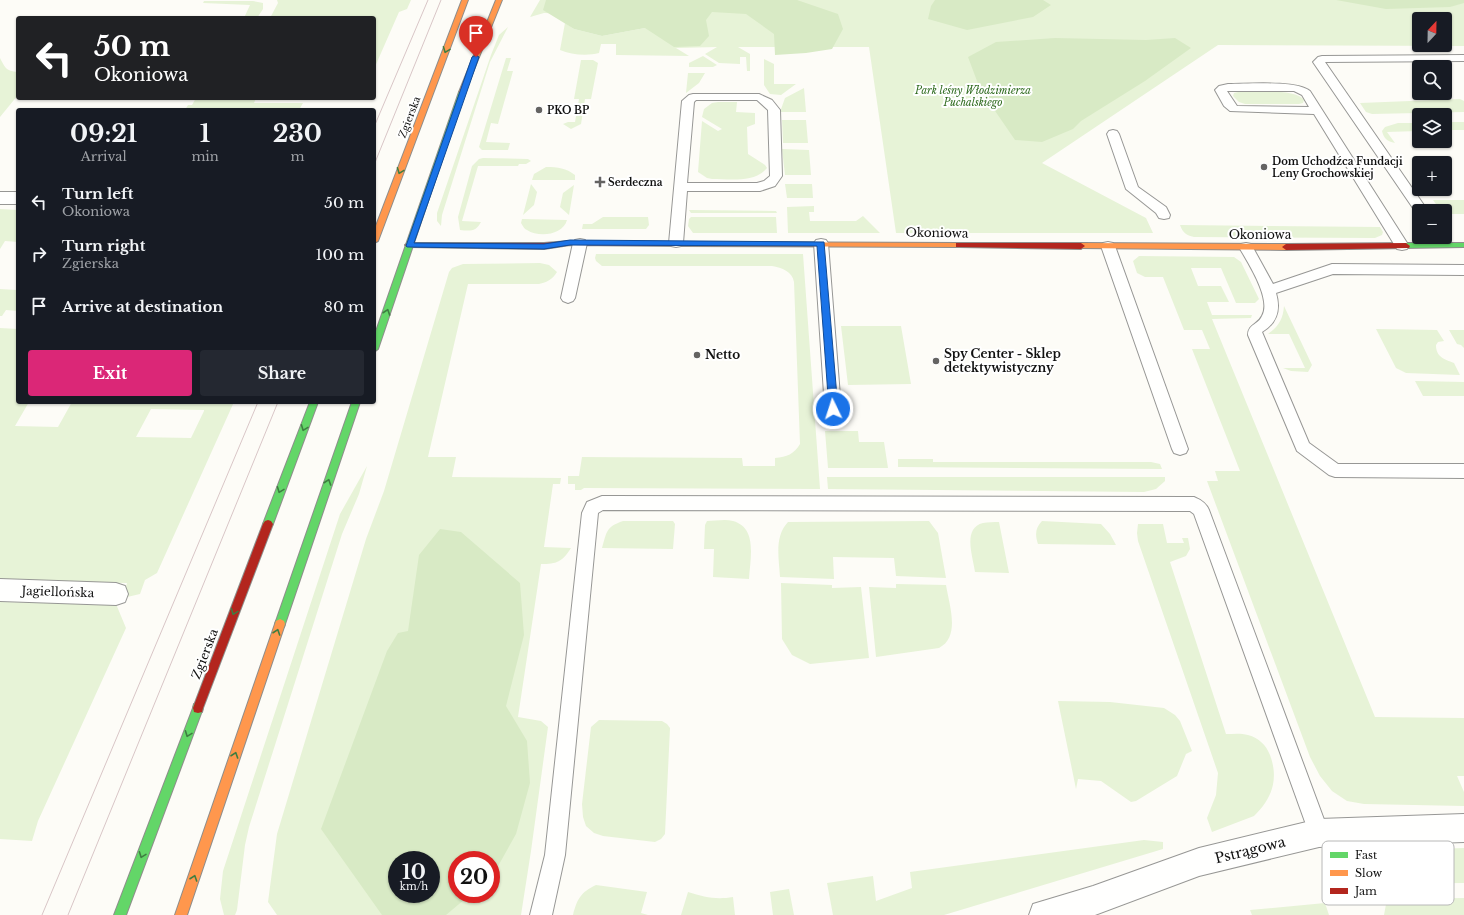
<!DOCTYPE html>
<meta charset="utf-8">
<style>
body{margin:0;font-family:"Libre Baskerville",serif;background:#242831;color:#f1f3f6;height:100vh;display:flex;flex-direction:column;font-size:15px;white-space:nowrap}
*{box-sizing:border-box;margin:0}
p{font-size:13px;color:#9ea1a6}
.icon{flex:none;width:22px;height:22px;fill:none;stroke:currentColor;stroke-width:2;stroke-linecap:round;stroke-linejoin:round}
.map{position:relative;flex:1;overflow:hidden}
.drawer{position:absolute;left:16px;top:108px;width:360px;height:296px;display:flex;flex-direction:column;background:#171b24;border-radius:4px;box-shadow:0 1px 3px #0004}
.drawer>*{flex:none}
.guide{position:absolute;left:16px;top:16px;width:360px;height:84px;border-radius:4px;box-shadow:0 1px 3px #0004;background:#202124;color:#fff;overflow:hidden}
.needle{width:26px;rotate:22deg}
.buttons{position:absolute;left:1412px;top:12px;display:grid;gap:8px}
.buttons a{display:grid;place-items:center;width:40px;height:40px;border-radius:4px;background:#171b24;box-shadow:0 1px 3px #0004;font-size:20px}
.speed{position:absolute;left:388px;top:851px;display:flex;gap:8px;font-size:20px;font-weight:700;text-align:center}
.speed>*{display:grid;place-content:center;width:52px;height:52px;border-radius:50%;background:#171b24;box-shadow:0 1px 3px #0004;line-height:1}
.speed small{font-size:10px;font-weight:400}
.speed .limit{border:6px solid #d22;background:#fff;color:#111}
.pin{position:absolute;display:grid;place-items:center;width:34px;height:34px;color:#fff;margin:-41px -17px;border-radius:50% 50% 50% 0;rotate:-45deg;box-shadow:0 0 4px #0007}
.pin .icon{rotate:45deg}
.me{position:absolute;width:44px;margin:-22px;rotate:356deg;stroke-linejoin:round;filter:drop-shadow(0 0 3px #0008)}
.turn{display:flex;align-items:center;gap:14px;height:84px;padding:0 12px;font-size:18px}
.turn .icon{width:52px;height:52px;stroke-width:2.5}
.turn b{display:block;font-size:28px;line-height:34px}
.eta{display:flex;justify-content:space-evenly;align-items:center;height:68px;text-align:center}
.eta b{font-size:24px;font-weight:700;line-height:28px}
.action{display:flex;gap:8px;margin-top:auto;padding:8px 12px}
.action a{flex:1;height:46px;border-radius:4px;background:#db2777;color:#fff;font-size:16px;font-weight:700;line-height:46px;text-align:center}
.action a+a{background:#242831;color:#f1f3f6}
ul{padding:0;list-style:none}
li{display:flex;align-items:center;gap:12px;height:52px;padding:0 12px}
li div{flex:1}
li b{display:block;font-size:15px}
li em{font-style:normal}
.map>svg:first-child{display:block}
</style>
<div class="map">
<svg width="1464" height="915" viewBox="0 0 1464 915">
<rect width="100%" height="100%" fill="#fdfcf7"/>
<!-- green -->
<path fill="#e7f3d7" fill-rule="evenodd" d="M277,0h134l-4,9 -8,3 -25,57v-51h-104l8,-15z
M540,0h924v46l-246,-1 -176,118 104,55 7,15h-257l-27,-186h-131l12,7v17h-3l-1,-14h-6v7l-21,-1 -14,-9 12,-7 -41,1 13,8 -73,-1v-11h-15l-2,9c-11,3 -28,2 -39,-3l5,-27 9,6 28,7 43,-8 30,-11 -131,-4 -14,4zM1419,19h26v26h-26z
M204,1h49l10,2v6l-6,9h-13l6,-13 -47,-2z
M508,27l-18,35 -48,153 -1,11 -4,-5v-8l54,-158 8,-20z
M703,56l14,9 -4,2h-24v-4z
M0,58c5,9 5,13 18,14v23l-18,22z
M506,58h5l-4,13h6l-15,53 -7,-1 -5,19 24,1 -2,7h-26l-3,-3z
M764,59l10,5v20h22l-15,11 -11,-1 -6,-9z
M581,60h12l5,3 -7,36h-6l-4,25 -10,5 -8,-5 5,-2h7l4,-23h-5z
M688,73h17l-6,10 -13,10z
M804,88l2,24h-26l5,-14z
M1238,92c15,0 58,-4 66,8l-1,3 -4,1h-54l-6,-2 -6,-6 1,-3z
M196,98h60l-2,5h49l-4,7h-114l3,-5h4z
M1460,99l4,2v11l-92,2 -6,-2 -6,-9z
M718,102h19l-1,10 19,1v11l-8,3 1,27 17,11 2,3c-12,15 -37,11 -55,11l-5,-1 -9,-6 4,-51 16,10 4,-2 -20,-12 2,-8 8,-6z
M782,120h24l2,23h-25z
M1445,122h19v8h-19z
M1398,123h21v8l-32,1 8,11c-8,-2 -11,-4 -13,-12l3,-4z
M782,149l27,1 2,25h-26z
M483,158l45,1 3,2 -5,3h-7l-1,2h-40l-16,55 19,1c-5,10 -11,9 -21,8l-2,-13 14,-51 7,-7z
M546,167c12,0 20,1 29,8v5h-43l2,-6z
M531,184l6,8 -3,13 -11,10z
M785,184h27l1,14h-26z
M574,185l-5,30 -9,-8 3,-14z
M1433,200h31v14h-19v-3h-4z
M814,206v6h-5l1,9h46l7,-5 17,17h-92l-1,-26z
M0,209l18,1v32l-13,-1 -5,8z
M689,210l87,1 1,2h-86z
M603,217h45l1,8 -3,4h-64l1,-5h9z
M691,217h85l1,16h-84l-5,-7 1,-7z
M522,219l45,1c-4,15 -28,18 -40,10 -3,-1 -4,-4 -6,-7z
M1180,225l200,2 3,5 -1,3 -7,3 -181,-1c-8,-2 -11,-4 -14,-12z
M596,254h207l17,235 -236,-1 -3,2h-6v-6h-7v-8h11l3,-19 160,1 1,8h32v-8c12,-1 19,-4 25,-14l-6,-162c-2,-11 -12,-14 -22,-16h-170l-6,-5 -1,-3z
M1139,256l95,1 7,5 18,37 -4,4h-19l-15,-35h-30l7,18h23l8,16h-22l5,13h40l-1,3 -39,1 163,398 89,1v58h-7l7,16v14l-100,-2 -17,-3 -15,-10 -12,-15 -10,-19 -103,-276h11l-3,-10h25l-48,-122h18l-8,-19h-18l-21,-53h-18l-8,-4 -4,-12z
M540,263l9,2 8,7c-5,8 -10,10 -18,12h-71l-40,173h28l-4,20 109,1 -1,6h-7l-9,63 27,1c-9,14 -14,16 -30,16l-23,153 23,4 7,6 -17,124 -10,64h-244l-9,-13 9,-68 89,-295 18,-48 65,-219 3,-4 11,-4zM397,860h34v34h-34zM457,860h34v34h-34z
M18,288v23l-12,-1 -4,6h-2v-27l17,1z
M1284,306l28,59 -4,7 -17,-1 -8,-3h22l-16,-34h-21c11,-8 15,-15 16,-28z
M841,326h60l10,58 -63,1z
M0,328l18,1v73h11l-14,24 43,1 14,-25h162l-77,171 -12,7 -5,14 -17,4 4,-15 -127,-2zM151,409l53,1v1l-13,27 -55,-1z
M1376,329l61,1 7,11 -6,1 -2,3c0,12 8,14 18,18l6,12 -54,-2 -10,-5z
M1449,330h15v18l-3,-3 -4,-1z
M1415,381l49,1v14h-41z
M825,431h33l1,11h25l4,26h-60z
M898,459h35v3h218l9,2 2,5 -264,-2z
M367,466l-8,28 -17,40 -93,293 -4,18 -8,65 -2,5h-11l-4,-16 3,-28 117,-357z
M827,477h338v4l-9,8 -12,3 -316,-3z
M623,521h50l2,3 -2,25 -71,-1c5,-17 4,-21 21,-27z
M707,521c8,0 18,-2 26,0 25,7 17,38 16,58l-36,-2 1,-28h-10l1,-24z
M929,521l9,12 8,45 -50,-2 -2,-18 -61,-1 1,22 -54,-2c-1,-19 -6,-40 8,-55z
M1042,521l59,3 9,10 6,11 -78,-1c-3,-9 -3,-16 4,-23z
M999,522l10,51 -34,-1c-2,-15 -13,-44 8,-49 5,-1 11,-1 16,-1z
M1138,524h25l4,19h17l-2,-5h6l2,11 -4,7 -16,6 56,172c7,0 15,-1 22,1 11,3 18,10 22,20 9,24 2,44 -16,61l-42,16 -5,-14 9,-23 2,-22 -80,-232 -1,-8z
M781,583l51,2v3l29,-1 8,71 -59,6 -18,-9 -10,-16z
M896,584l50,1c3,19 15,52 -7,63l-63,9 -7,-70 27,1z
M0,602l116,2 10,24 -88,193 -6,20 -32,-2z
M1058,701l52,1 54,6 11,7 5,6 12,30 -6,3 -9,22 -41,25 -5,1 -30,-21 -23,-2 -2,10z
M599,720l63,1 5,3 3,4 -5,106 -4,5 -6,3 -52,-6 -9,-3 -8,-7 -3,-9 -1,-13 9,-77z
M1144,840l19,2v7l-219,66h-111l-6,-32 46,-7 3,25 36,-13 -2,-16z
M1464,848v35l-108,1c-4,-14 -2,-28 13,-33z
M596,885l51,7 -6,21 7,2h-75c4,-16 8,-23 23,-30z
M789,889l5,26h-21l-3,-23z
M688,892c16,5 28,8 45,5l2,18h-54z
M1464,898v17h-80l3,-16z
M1325,903l4,12h-77l-2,-5z"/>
<!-- forest -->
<path fill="#d8eac5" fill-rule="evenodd" d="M546,0h251l41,14 5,15 -11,20 -26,4 -31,2 -1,-21 -28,-20 -34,-2 -6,8 3,16 -9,10 -26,1 -29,-19 -43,8 -28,-7 -31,-19z
M935,0h108l8,5 -18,12 -66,13 -39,-11 3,-13z
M1336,0h128v3l-14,4 -64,2z
M1055,38l91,2 29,-2 16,10 -46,33 -64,40 -8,8 -31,13 -27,-2 -35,-51 -12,-32 28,-15z
M440,529l21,3 59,51 4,52 -18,71 21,35 3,42 -14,51 -24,43 -1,-17h-34v34h14l-25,21h-64l-61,-86 66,-178 11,-18 10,-2 11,-76zM397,860h34v34h-34z"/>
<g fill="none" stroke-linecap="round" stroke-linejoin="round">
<defs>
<path id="lane" d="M1464,55v6l-139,1 103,149h-9v3h-2l-104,-152 5,-5 4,-1z
M1228,84c19,0 68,-4 82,7l99,155 -2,3 -5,1 -5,-1 -83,-135 -84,-3 -6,-5 -9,-16 4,-4zM1227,91h67l8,4 7,12 -72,-1z
M693,94h66l13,6 8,10 2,66 -7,10 -15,5h-73l-4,52 -2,3 -5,1 -5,-1 -2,-3 13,-142 7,-6zM696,100h61l11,10 2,66 -6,5 -7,2h-70l7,-81z
M1113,130l4,1 2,3 19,53 28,20 4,8 -1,3 -5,1 -5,-1 -3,-5 -30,-24 -19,-55 2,-3z
M580,239l5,1 2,3 -12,55 -2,3 -5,2 -5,-2 -2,-3 12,-55 2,-3z
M821,239l5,1 2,3 13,166 -3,4 -5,2 -5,-2 -3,-4 -11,-166 2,-3z
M1108,242l5,1 2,3 73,203 -2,4 -6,2 -6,-2 -2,-4 -71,-203 2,-3z
M1246,243l5,1 22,40 59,-20 132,1v10l-131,-1 -57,19c5,17 1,30 -14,39l47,111 29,21h126v14l-129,-1 -6,-2 -32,-24 -49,-116c0,-11 10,-10 14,-19 10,-17 -14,-53 -23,-69l2,-3z
M602,496l592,1c7,3 12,6 15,13l120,323 -3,7 -7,3 -7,-3 -3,-7 -115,-319 -4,-3 -587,-1 -5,3 -33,342 -13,60h-22l15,-60 37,-342 5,-11z"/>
<path id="street" d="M0,192h18v12h-18z
M0,579l116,4 9,3 3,8 -3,8 -9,3 -116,-4z
M1464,814v28l-145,5 -120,29 -104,39h-66l4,-11 60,-18 106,-38 120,-29z"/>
<path id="fast" d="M462,90l3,2 -87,257 -4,3v-15l85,-245z
M1406,243h58v4l-61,1 -1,-2z
M310,402h8l-45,122 -2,3 -3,1 -3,-1 -2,-3z
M352,402h8l-75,222 -1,3 -4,2 -4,-2 -1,-3z
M198,703l4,1 1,4 -77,207h-12l79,-207 1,-4z"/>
<path id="slow" d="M462,0h6l-90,241 -4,2v-12z
M496,0h6l-37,92 -5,1 -1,-1z
M678,242l281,1 4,2 -4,2 -278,-1h-3z
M1081,243l205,1 4,3 -4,3 -208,-2 -1,-2z
M280,619l4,2 1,3 -98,291h-12l100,-291 1,-3z"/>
<path id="jam" d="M570,241l111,1 4,2 -4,2 -111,-1 -26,4 -135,-2 -4,-2 4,-2h135z
M956,243h125l4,3 -4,3 -122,-2h-3z
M1406,243l4,3 -1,2 -123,2 -4,-3 4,-3z
M268,520l3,1 2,3 -70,184 -1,4 -4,1 -4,-1 -1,-4 70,-184 2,-3z"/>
</defs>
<!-- lane casing -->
<use href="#lane" stroke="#979795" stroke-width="2"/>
<!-- street casing -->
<use href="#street" stroke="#979795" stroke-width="2"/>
<!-- fast casing -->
<use href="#fast" stroke="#8e8d8b" stroke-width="2"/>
<!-- slow casing -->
<use href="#slow" stroke="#8e8d8b" stroke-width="2"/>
<!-- jam casing -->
<use href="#jam" stroke="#8e8d8b" stroke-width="2"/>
<!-- lane -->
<use href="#lane" fill="#fffffe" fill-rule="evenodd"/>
<!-- street -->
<use href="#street" fill="#fffffe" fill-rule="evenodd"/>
<!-- fast -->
<use href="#fast" fill="#63d668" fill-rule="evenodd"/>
<!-- slow -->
<use href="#slow" fill="#ff974d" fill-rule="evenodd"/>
<!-- jam -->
<use href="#jam" fill="#b3261e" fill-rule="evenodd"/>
<!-- tram -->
<path stroke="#d9c6c7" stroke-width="1" d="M374,127l54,-127
M374,165l67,-165
M42,915l216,-513
M68,915l210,-513"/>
</g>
<!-- one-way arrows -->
<defs><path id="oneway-chevron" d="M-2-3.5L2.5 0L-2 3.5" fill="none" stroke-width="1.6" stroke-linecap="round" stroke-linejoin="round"/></defs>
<g stroke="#3e7d41">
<use href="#oneway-chevron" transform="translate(446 50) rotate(111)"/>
<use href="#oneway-chevron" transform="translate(400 171) rotate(111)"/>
<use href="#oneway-chevron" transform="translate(387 312) rotate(-71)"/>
<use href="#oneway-chevron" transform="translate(304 428) rotate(111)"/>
<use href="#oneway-chevron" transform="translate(328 482) rotate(-71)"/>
<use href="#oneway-chevron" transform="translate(280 490) rotate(111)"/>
<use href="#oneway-chevron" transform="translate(234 612) rotate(111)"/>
<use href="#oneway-chevron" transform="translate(277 632) rotate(-71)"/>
<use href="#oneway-chevron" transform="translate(188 734) rotate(111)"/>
<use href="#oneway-chevron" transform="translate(235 755) rotate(-71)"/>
<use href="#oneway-chevron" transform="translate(142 855) rotate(111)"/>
<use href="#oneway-chevron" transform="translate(194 878) rotate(-71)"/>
</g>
<!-- route -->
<path fill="#1a73e8" stroke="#114b97" d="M476,55l3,2 -65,186 130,1 26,-4 254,2 14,167 -2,3 -3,1 -4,-4 -12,-163 -247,-1 -26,4 -137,-2 -1,-1 66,-189z"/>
<!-- markers -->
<g fill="#646362" stroke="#fff" stroke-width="1.5">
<circle cx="539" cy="110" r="4"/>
<circle cx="1264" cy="167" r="4"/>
<path d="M598 176h4v4h4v4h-4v4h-4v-4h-4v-4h4z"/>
<circle cx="697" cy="355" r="4"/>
<circle cx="936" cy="361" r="4"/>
</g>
<g text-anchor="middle" stroke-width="4" stroke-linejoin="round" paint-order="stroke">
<!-- far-park labels -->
<g font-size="10" font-style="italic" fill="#2f6b1f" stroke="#fff">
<text x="973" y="94">Park leśny Włodzimierza<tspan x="973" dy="12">Puchalskiego</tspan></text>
</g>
<!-- far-poi labels -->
<g font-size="10" font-weight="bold" fill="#111" stroke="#fff" text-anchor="start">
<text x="547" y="114">PKO BP</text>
<text x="1272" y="165">Dom Uchodźca Fundacji<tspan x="1272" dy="12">Leny Grochowskiej</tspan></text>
<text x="608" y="186">Serdeczna</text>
</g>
<!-- far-street labels -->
<g font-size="10" fill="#111" stroke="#fff">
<text transform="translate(409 117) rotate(-69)" y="4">Zgierska</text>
</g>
<!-- street labels -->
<g font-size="12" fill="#111" stroke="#fff">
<text transform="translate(937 233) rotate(1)" y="4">Okoniowa</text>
<text x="1260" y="239">Okoniowa</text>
<text transform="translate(58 592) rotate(2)" y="4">Jagiellońska</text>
<text transform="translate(205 654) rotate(-69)" y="4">Zgierska</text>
</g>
<!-- poi labels -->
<g font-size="12" font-weight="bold" fill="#111" stroke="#fff" text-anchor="start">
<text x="944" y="358">Spy Center - Sklep<tspan x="944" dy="14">detektywistyczny</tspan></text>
<text x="705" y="359">Netto</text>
</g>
<!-- near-street labels -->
<g font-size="14" fill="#111" stroke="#fff">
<text transform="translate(1250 850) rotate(-14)" y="5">Pstrągowa</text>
</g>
</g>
<!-- legend -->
<rect x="1322" y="841" width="132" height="64" rx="6" fill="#fff" stroke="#b8b8b8" stroke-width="1"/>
<rect x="1330" y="852" width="18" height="6" fill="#63d668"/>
<rect x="1330" y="870" width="18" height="6" fill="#ff974d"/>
<rect x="1330" y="888" width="18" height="6" fill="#b3261e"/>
<g font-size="11" fill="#111">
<text x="1355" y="859">Fast</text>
<text x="1355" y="877">Slow</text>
<text x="1355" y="895">Jam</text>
</g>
</svg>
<div class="buttons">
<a><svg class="needle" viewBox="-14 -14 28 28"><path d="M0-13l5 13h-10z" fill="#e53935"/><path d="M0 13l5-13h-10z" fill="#9ea1a6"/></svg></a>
<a><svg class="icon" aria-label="search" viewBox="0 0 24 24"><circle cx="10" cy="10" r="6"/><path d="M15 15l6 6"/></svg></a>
<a><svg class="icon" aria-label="layers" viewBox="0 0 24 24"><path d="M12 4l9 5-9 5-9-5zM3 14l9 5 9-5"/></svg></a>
<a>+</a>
<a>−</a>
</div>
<div class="speed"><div>10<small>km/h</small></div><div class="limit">20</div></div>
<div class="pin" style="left:476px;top:57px;background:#d93025"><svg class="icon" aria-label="arrive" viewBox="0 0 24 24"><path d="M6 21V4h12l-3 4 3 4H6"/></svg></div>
<svg class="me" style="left:833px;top:409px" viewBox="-20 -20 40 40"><circle r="17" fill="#1a73e8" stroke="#fff" stroke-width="3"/><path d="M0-11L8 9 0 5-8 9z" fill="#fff"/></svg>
<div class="guide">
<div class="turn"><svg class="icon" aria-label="left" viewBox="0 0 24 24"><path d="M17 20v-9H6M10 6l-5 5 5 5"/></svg><div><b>50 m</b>Okoniowa</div></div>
</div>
<section class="drawer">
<div class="eta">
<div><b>09:21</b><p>Arrival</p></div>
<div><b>1</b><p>min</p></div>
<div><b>230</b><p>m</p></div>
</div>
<ul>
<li><svg class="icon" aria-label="left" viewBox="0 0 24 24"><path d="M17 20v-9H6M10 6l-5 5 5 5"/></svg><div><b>Turn left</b><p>Okoniowa</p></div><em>50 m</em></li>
<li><svg class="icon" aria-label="right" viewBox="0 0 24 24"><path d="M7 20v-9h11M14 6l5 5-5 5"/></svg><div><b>Turn right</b><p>Zgierska</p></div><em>100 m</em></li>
<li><svg class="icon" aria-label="arrive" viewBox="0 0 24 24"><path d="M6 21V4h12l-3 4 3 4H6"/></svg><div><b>Arrive at destination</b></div><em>80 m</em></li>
</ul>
<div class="action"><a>Exit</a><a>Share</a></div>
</section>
</div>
